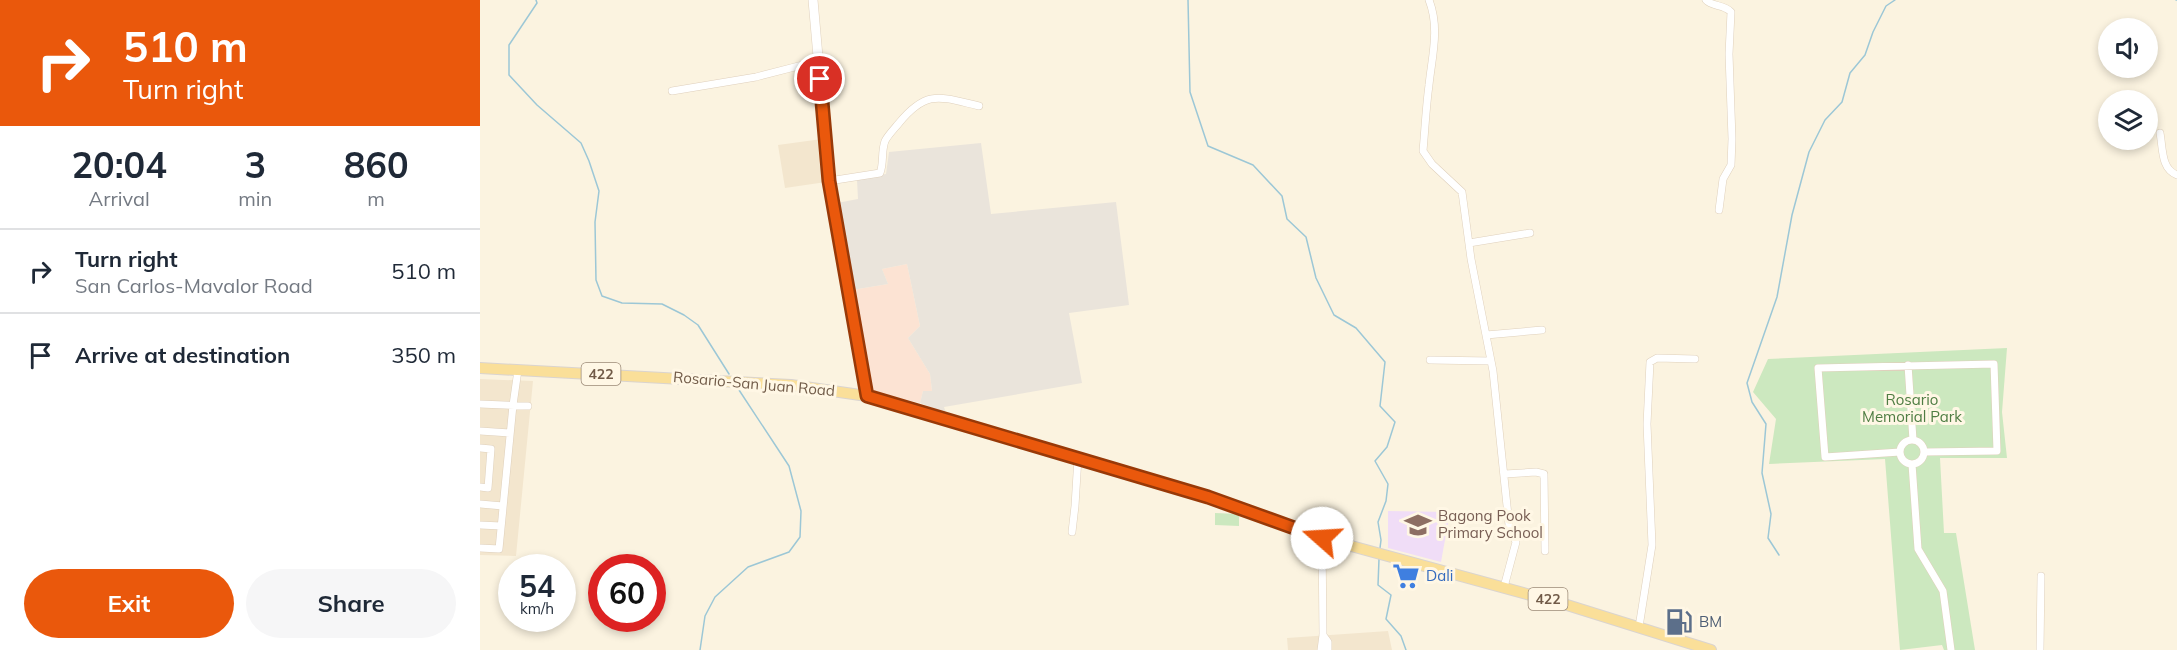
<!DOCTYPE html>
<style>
body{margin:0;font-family:Mulish,sans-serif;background:#f6f6f7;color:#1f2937;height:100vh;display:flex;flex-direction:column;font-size:22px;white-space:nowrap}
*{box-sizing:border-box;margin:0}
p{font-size:20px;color:#747a83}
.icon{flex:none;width:33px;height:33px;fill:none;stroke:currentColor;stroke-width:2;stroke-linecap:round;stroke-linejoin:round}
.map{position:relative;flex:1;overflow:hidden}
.side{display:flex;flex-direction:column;background:#fff;width:480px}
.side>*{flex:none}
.guide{background:#ea580c;color:#fff;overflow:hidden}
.controls{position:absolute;left:1618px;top:18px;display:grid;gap:12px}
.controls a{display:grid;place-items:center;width:60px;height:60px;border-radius:50%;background:#fff;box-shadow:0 3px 9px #0003;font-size:30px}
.speed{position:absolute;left:18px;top:554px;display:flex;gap:12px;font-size:30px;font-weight:700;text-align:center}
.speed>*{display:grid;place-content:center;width:78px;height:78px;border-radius:50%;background:#fff;box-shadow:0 3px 9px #0003;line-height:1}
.speed small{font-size:15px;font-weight:400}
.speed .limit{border:9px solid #d22;background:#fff;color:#111}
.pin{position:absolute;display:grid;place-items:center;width:51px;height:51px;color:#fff;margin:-26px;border:3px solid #fff;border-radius:50%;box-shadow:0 2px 6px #0007}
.me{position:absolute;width:66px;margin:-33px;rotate:289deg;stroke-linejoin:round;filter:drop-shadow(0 0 4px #0008)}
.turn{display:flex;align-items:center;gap:21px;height:126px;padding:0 24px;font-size:27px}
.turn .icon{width:78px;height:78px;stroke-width:2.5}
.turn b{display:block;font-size:42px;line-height:51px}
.eta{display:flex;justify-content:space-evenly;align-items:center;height:102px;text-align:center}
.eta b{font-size:36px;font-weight:700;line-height:42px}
.primary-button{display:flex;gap:12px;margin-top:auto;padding:12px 24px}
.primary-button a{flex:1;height:69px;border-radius:36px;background:#ea580c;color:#fff;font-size:24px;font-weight:700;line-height:69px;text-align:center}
.primary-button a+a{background:#f6f6f7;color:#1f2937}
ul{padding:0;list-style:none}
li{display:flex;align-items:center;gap:18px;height:84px;padding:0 24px;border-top:2px solid #e0e1e3}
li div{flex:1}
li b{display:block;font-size:22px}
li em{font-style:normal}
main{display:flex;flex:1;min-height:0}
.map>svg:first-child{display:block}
</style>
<main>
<section class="side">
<div class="guide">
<div class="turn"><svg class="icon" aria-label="right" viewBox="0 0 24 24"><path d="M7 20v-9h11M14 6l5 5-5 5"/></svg><div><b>510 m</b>Turn right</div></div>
</div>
<div class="eta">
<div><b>20:04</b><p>Arrival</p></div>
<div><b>3</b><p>min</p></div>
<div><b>860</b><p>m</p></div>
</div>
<ul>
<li><svg class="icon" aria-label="right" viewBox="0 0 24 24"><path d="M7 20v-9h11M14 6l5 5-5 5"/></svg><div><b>Turn right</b><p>San Carlos-Mavalor Road</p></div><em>510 m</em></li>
<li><svg class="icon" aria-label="arrive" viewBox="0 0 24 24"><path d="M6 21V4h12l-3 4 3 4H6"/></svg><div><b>Arrive at destination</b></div><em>350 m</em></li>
</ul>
<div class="primary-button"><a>Exit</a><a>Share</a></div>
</section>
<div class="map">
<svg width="1697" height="650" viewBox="0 0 1697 650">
<rect width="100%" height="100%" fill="#fbf3e0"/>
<!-- residential -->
<path fill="#f3e6ce" d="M342,139l4,43 -41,6 -7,-43z
M0,379l53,2 -17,175 -36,-1z
M908,631l4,19h-104l-1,-12z"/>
<!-- commercial -->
<path fill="#fce3d3" d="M427,264l13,62 -12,12 22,36 2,17h-9l-3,12 -51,-12 -17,-101 36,-6 -6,-15z"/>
<!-- industrial -->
<path fill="#eae4db" d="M501,143l10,71 125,-12 13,103 -60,8 13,70 -138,24 2,6 -26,-10 3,-12h9l-2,-17 -22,-36 12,-12 -13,-62 -25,5 6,15 -36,6 -15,-87 21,-4 -1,-19 29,-6 3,-22z"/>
<!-- education -->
<path fill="#f0ddf7" d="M908,511l62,1 -9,50 -53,-14z"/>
<!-- green -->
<path fill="#cce8bf" d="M1527,348l-5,64 5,46h-67l4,75h12l19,117h-31l-2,-5 -42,5 -15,-191 -116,5 7,-45 -23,-27 15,-33z
M735,513l24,1v12l-24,-1z"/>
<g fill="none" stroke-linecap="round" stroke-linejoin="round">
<!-- stream -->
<path stroke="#9cc7d6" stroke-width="1.5" d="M56,0l1,3 -28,42v30l28,30 44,38 8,18 10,30 -4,31 1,58 6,16 20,7 40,1 22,11 14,10 31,49
M708,0l2,92 18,54 45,19 29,31 5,23 19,18 10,41 18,37 22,13 29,34 -5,44 15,16 -8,25 -12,14 13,23 -2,17 -8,21 3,18 -1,8
M1696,0h1
M1299,555l-11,-17 3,-24 -9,-41 4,-49 -14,-22 -5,-19 30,-86 15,-82 17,-63 16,-32 17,-18 8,-29 15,-18 8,-23 13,-26 9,-6
M899,559l-1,26 13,10 -5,24 15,17 5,14
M220,650l5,-34 10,-19 33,-30 41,-15 11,-15 1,-26 -12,-45 -50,-76"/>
<defs>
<path id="minor" d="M949,0c11,28 3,56 0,85 -3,22 -4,44 -6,66l9,13 30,28 9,67 22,112 16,154 7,17 -12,45
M1226,0c6,7 18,4 25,12l-2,42 3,85 -1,26 -8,14 -4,31
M192,91l84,-14 62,-16
M1680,133c3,16 1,36 17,42
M349,181l51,-8c4,-10 1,-21 5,-32 3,-6 10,-13 14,-18 28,-34 41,-26 80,-17
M989,243l61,-10
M1006,335l56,-5
M950,360l61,1
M1428,365l5,75
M0,404l48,2
M0,431l30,2
M1420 452a12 12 0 1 1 24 0a12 12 0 1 1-24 0Z
M0,448l11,1 -3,39 -8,-1
M1420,452l-75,5 -7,-89 176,-4 3,87 -72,1
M1432,464l6,85 25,42 8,59
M1025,474l31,-2 8,2 1,77
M0,504l23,2
M0,525l21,1
M592,532l3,-26 3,-49
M0,548l19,1 14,-144 5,-35
M1159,627l13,-82 -5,-121 3,-62 7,-4 38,1
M843,635l5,7v8
M841,650l2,-15 -1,-97
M1560,650l1,-74"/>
<path id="tertiary" d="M333,0l16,181 38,215"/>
<path id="primary" d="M0,368l311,17 76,11 341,101 114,41 245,67 144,45"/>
</defs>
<!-- minor casing -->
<use href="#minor" stroke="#dfd0bc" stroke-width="8"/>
<!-- tertiary casing -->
<use href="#tertiary" stroke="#dfd0bc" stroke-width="10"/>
<!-- primary casing -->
<use href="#primary" stroke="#dad4cf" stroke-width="12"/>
<!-- minor -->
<use href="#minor" stroke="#fff" stroke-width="7"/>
<!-- tertiary -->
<use href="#tertiary" stroke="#fff" stroke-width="9"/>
<!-- primary -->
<use href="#primary" stroke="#fadf99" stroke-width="10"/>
</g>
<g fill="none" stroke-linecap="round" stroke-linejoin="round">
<defs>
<path id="route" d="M340,79l9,102 38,215 341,101 114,41"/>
</defs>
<!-- route casing -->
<use href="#route" stroke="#983908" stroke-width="15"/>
<!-- route -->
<use href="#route" stroke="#ea580c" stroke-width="10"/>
</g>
<!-- icons -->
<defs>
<symbol id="school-bare" viewBox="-9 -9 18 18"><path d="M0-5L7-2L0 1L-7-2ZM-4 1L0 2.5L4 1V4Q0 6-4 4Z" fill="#8d6e63" stroke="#fff7e5" stroke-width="2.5" paint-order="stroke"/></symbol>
<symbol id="supermarket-bare" viewBox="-9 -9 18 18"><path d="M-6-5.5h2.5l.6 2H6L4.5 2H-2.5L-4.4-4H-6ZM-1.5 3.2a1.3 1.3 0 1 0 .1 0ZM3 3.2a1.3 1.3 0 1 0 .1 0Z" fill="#3f7fe0" stroke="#fff7e5" stroke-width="2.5" paint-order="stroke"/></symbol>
<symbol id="fuel-bare" viewBox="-9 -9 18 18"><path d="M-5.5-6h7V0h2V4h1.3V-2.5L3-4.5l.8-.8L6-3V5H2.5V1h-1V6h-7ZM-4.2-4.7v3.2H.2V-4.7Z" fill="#5c6f8a" stroke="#fff7e5" stroke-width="2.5" paint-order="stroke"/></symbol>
</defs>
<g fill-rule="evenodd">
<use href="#school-bare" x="919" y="506" width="38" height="38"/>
<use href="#supermarket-bare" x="907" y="557" width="38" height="38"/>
<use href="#fuel-bare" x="1180" y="603" width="38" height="38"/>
</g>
<g text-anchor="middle" stroke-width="6" stroke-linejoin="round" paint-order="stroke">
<!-- shield labels -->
<g fill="#fff7e5" stroke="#9c8a77" stroke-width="1.5">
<rect x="101.5" y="363" width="39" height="22" rx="4.5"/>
<rect x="1048.5" y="588" width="39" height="22" rx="4.5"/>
</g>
<g font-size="14" font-weight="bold" fill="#715b48">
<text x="121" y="379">422</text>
<text x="1068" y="604">422</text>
</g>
<!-- street labels -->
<g font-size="15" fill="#715b48" stroke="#fff7e5">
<text transform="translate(274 384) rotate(5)" y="5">Rosario-San Juan Road</text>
</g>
<!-- park labels -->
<g font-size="15" fill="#4f7d43" stroke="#fff7e5">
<text x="1432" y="405">Rosario<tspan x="1432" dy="17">Memorial Park</tspan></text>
</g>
<!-- education labels -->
<g font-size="15" fill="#785e54" stroke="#fff7e5" text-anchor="start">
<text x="958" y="521">Bagong Pook<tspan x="958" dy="17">Primary School</tspan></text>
</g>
<!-- shop labels -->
<g font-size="15" fill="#366cbe" stroke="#fff7e5" text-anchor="start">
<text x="946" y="581">Dali</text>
</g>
<!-- service labels -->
<g font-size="15" fill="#4e5e75" stroke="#fff7e5" text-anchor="start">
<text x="1219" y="627">BM</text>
</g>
</g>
</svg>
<div class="controls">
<a><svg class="icon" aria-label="sound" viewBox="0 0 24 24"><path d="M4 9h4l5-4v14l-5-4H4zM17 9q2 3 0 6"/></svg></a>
<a><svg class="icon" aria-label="layers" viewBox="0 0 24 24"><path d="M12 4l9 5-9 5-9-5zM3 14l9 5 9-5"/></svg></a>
</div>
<div class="speed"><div>54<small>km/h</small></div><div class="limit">60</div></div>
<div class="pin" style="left:340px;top:79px;background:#d93025"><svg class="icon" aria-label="arrive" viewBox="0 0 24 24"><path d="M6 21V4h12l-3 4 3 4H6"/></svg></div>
<svg class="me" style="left:842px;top:538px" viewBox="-20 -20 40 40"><circle r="19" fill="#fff"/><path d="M0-13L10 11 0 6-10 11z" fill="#ea580c"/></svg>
</div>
</main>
